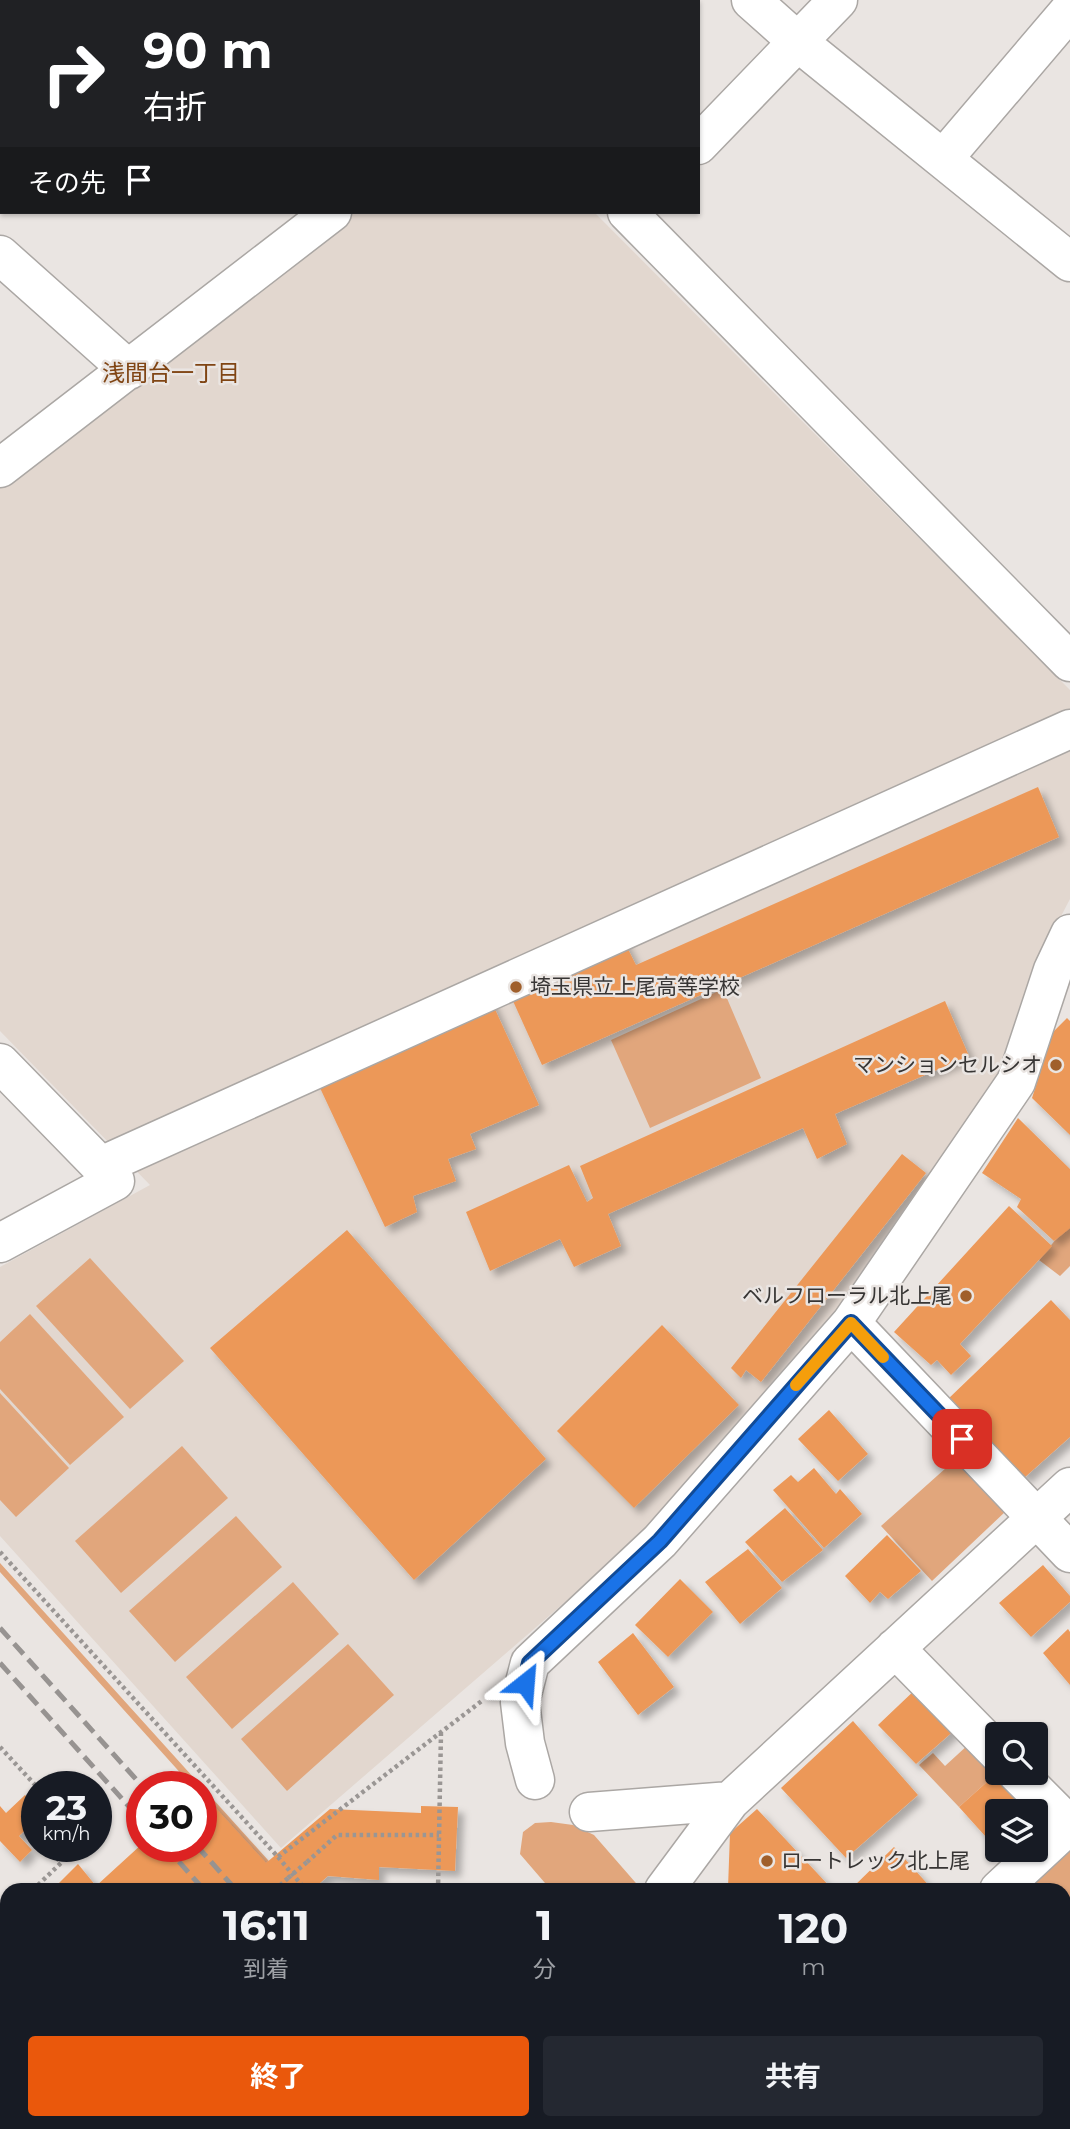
<!DOCTYPE html>
<html lang="ja">
<meta charset="utf-8">
<style>
body{margin:0;font-family:Montserrat,"Noto Sans JP",sans-serif;background:#242831;color:#f1f3f6;height:100vh;display:flex;flex-direction:column;font-size:26px;white-space:nowrap}
*{box-sizing:border-box;margin:0}
p{font-size:23px;color:#9ea1a6}
.icon{flex:none;width:38px;height:38px;fill:none;stroke:currentColor;stroke-width:2;stroke-linecap:round;stroke-linejoin:round}
.map{position:relative;flex:1;overflow:hidden}
.drawer{position:absolute;left:0px;top:1883px;width:1071px;height:247px;display:flex;flex-direction:column;background:#171b24;border-radius:21px 21px 0 0;box-shadow:0 2px 5px #0004}
.drawer>*{flex:none}
.guide{position:absolute;left:0px;top:0px;width:700px;height:214px;box-shadow:0 2px 5px #0004;background:#202124;color:#fff;overflow:hidden}
.fabs{position:absolute;left:985px;top:1722px;display:grid;gap:14px}
.fabs a{display:grid;place-items:center;width:63px;height:63px;border-radius:7px;background:#171b24;box-shadow:0 2px 5px #0004;font-size:35px}
.speed{position:absolute;left:21px;top:1771px;display:flex;gap:14px;font-size:35px;font-weight:700;text-align:center}
.speed>*{display:grid;place-content:center;width:91px;height:91px;border-radius:50%;background:#171b24;box-shadow:0 2px 5px #0004;line-height:1}
.speed small{font-size:18px;font-weight:400}
.speed .limit{border:10px solid #d22;background:#fff;color:#111}
.pin{position:absolute;display:grid;place-items:center;width:60px;height:60px;color:#fff;margin:-30px;border-radius:14px;box-shadow:0 4px 10px #0006}
.me{position:absolute;width:77px;margin:-38px;rotate:28deg;stroke-linejoin:round;filter:drop-shadow(0 0 5px #0008)}
.turn{display:flex;align-items:center;gap:24px;height:147px;padding:0 28px;font-size:32px}
.turn .icon{width:91px;height:91px;stroke-width:2.5}
.turn b{display:block;font-size:49px;line-height:60px}
.then{display:flex;align-items:center;height:66px;padding:0 28px;background:#0003;gap:14px;font-size:26px}
.eta{display:flex;justify-content:space-evenly;align-items:center;height:119px;text-align:center}
.eta b{font-size:42px;font-weight:700;line-height:49px}
.button{display:flex;gap:14px;margin-top:auto;padding:14px 28px}
.button a{flex:1;height:80px;border-radius:7px;background:#ea580c;color:#fff;font-size:28px;font-weight:700;line-height:80px;text-align:center}
.button a+a{background:#242831;color:#f1f3f6}
.map>svg:first-child{display:block}
</style>
<div class="map">
<svg width="1070" height="2129" viewBox="0 0 1070 2129">
<defs>
<filter id="shadow"><feDropShadow dx="6" dy="6" stdDeviation="3.5" flood-color="#0004"/></filter>
</defs>
<rect width="100%" height="100%" fill="#eae5e2"/>
<!-- built -->
<path fill="#e2d7cf" d="M355,212h239l476,478v209l-23,44 -42,124 -56,98 -129,167 -166,193 -373,323 -281,-312v-269l150,-82 -150,-154v-543z"/>
<!-- green -->
<path fill="#e1a67c" d="M723,989l38,89 -111,50 -39,-88z
M1070,1222v44l-10,10 -21,-16z
M90,1258l94,103 -54,48 -94,-103z
M30,1314l94,103 -54,48 -70,-76v-47z
M0,1393l69,75 -53,49 -16,-17z
M182,1446l46,52 -107,95 -46,-52z
M956,1459l50,52 -74,70 -51,-55z
M236,1516l46,51 -107,95 -46,-51z
M0,1563l295,327h-10l-84,-94v-9h-8l-193,-215z
M293,1582l46,52 -107,95 -46,-52z
M348,1644l46,51 -107,96 -46,-52z
M969,1744l28,29 -38,34 -40,-42 14,-12 12,13z
M551,1822l22,3 21,10 48,55h-91l-31,-36 3,-22 12,-9z
M1070,1850v202l-6,-7v-155h-38z"/>
<!-- building -->
<path fill="#ec9859" filter="url(#shadow)" d="M1038,787l21,50 -517,228 -34,-75 114,-53 14,28z
M488,994l51,111 -69,29 6,15 -28,10 8,22 -43,15 4,16 -32,15 -71,-152z
M945,1001l24,55 -134,58 12,30 -30,15 -14,-31 -195,86 13,32 -47,21 -14,-28 -70,32 -24,-59 103,-47 18,37 6,-4 -13,-32z
M1067,1018l3,3v114l-38,-37 21,-66z
M1018,1118l52,51v59l-16,13 -37,-34 4,-8 -39,-26z
M902,1154l24,19 -165,209 -15,-12 -5,8 -10,-10z
M1009,1206l43,40 -92,98 11,12 -20,19 -14,-15 -6,5 -37,-33z
M347,1230l199,229 -132,121 -204,-232z
M1051,1300l19,20v117l-46,41 -77,-78z
M662,1325l77,80 -105,103 -77,-77z
M829,1410l39,44 -30,27 -40,-42z
M814,1468l22,26 4,-5 22,25 -38,34 -51,-58 18,-15 7,7z
M785,1508l38,42 -41,32 -37,-40z
M887,1535l34,36 -33,28 -8,-7 -10,11 -25,-27z
M748,1549l34,39 -42,36 -35,-42z
M1043,1565l27,31v6l-39,35 -32,-34z
M680,1579l33,33 -45,45 -33,-32z
M1068,1629l2,3v53l-27,-32z
M633,1633l41,54 -36,28 -40,-53z
M918,1687l39,41 -41,36 -38,-39z
M853,1721l65,74 -72,63 -65,-70z
M997,1773l34,38h-33v39h14l-8,7 -45,-50z
M201,1792l65,71 64,-54 91,4v-7l37,1 -3,64 -76,-4v13l-51,-4 -16,14h-260l26,-26 18,22 46,-42v2h59z
M25,1795l12,12v12l-18,17 13,14 -12,12 -20,-21v-35l6,7z
M757,1809l76,81 -105,-2 2,-55z
M894,1847l39,43h-83z
M628,2123h78l-6,6h-66z
M778,2123h25l5,6h-37z
M809,2123h42l5,6h-42z
M893,2123h46l-7,6h-34z
M942,2123h48l4,5 -59,1z"/>
<g fill="none" stroke-linecap="round" stroke-linejoin="round">
<defs>
<path id="minor" d="M415,0l2,2
M751,0l47,42 272,220
M88,2l2,-2
M0,45l2,3
M698,145l140,-145
M943,159l127,-149
M627,212l443,450
M0,255l129,115
M0,468l332,-256
M0,1063l115,118 -115,62
M101,1166l969,-437
M851,1323l219,230
M895,1648l103,105
M1017,1773l52,52
M535,1780l-10,-37 -5,-41 10,-39 130,-122 191,-218 165,-241 37,-112 17,-36
M589,1812l141,-11
M664,1890l66,-89 340,-314
M999,1890l71,-66
M1064,2071l6,6
M508,2123l6,6
M742,2129l7,-6"/>
</defs>
<!-- minor casing -->
<use href="#minor" stroke="#aba7a4" stroke-width="41"/>
<!-- path -->
<path stroke="#9a9694" stroke-width="4.5" stroke-dasharray="3.5 3.5" stroke-linecap="butt" d="M0,1552l278,305 205,-157
M0,1747l37,40
M278,1857l28,33
M307,1862l30,-27h102
M38,1885l23,-22 -14,-17
M219,1887l3,3
M33,1890l5,-5 5,5
M275,1890l13,-12
M438,1890l3,-157
M0,1919l7,-6
M333,2123l9,6
M254,2128l6,-5
M578,2129l7,-6"/>
<!-- minor -->
<use href="#minor" stroke="#fff" stroke-width="38"/>
<!-- rail -->
<path stroke="#979391" stroke-width="5" stroke-dasharray="14 7" stroke-linecap="butt" d="M0,1628l143,159
M0,1663l142,158
M165,1846l39,44
M197,1846l39,44
M414,2123l6,6
M444,2123l5,6"/>
<!-- path-bridge -->
<path stroke="#9a9694" stroke-width="4.5" stroke-dasharray="3.5 3.5" stroke-linecap="butt" d="M288,1878l19,-16"/>
</g>
<g fill="none" stroke-linecap="round" stroke-linejoin="round">
<defs>
<path id="route" d="M525,1683l5,-20 130,-122 191,-218 111,116"/>
</defs>
<!-- route casing -->
<use href="#route" stroke="#114b97" stroke-width="18"/>
<!-- route -->
<use href="#route" stroke="#1a73e8" stroke-width="12"/>
<!-- slow -->
<path stroke="#f59e0b" stroke-width="12" d="M796,1385l55,-62 32,34"/>
</g>
<!-- markers -->
<g fill="#a05f2b" stroke="#eae5e2" stroke-width="2.5">
<circle cx="516" cy="987" r="7"/>
<circle cx="1056" cy="1065" r="7"/>
<circle cx="966" cy="1296" r="7"/>
<circle cx="767" cy="1861" r="7"/>
</g>
<g text-anchor="middle" stroke-width="5" stroke-linejoin="round" paint-order="stroke">
<!-- poi labels -->
<g font-size="21" fill="#373534" stroke="#eae5e2" text-anchor="start">
<text x="530" y="994">埼玉県立上尾高等学校</text>
<text x="1042" y="1072" text-anchor="end">マンションセルシオ</text>
<text x="952" y="1303" text-anchor="end">ベルフローラル北上尾</text>
<text x="781" y="1868">ロートレック北上尾</text>
</g>
<!-- neighbourhood labels -->
<g font-size="23" fill="#804514" stroke="#eae5e2">
<text x="171" y="381">浅間台一丁目</text>
</g>
</g>
</svg>
<div class="fabs">
<a><svg class="icon" aria-label="search" viewBox="0 0 24 24"><circle cx="10" cy="10" r="6"/><path d="M15 15l6 6"/></svg></a>
<a><svg class="icon" aria-label="layers" viewBox="0 0 24 24"><path d="M12 4l9 5-9 5-9-5zM3 14l9 5 9-5"/></svg></a>
</div>
<div class="speed"><div>23<small>km/h</small></div><div class="limit">30</div></div>
<div class="pin" style="left:962px;top:1439px;background:#d93025"><svg class="icon" aria-label="arrive" viewBox="0 0 24 24"><path d="M6 21V4h12l-3 4 3 4H6"/></svg></div>
<svg class="me" style="left:525px;top:1683px" viewBox="-20 -20 40 40"><path d="M0-17L14 15 0 8-14 15z" fill="#1a73e8" stroke="#fff" stroke-width="4"/></svg>
<div class="guide">
<div class="turn"><svg class="icon" aria-label="right" viewBox="0 0 24 24"><path d="M7 20v-9h11M14 6l5 5-5 5"/></svg><div><b>90 m</b>右折</div></div>
<div class="then">その先<svg class="icon" aria-label="arrive" viewBox="0 0 24 24"><path d="M6 21V4h12l-3 4 3 4H6"/></svg></div>
</div>
<section class="drawer">
<div class="eta">
<div><b>16:11</b><p>到着</p></div>
<div><b>1</b><p>分</p></div>
<div><b>120</b><p>m</p></div>
</div>
<div class="button"><a>終了</a><a>共有</a></div>
</section>
</div>
